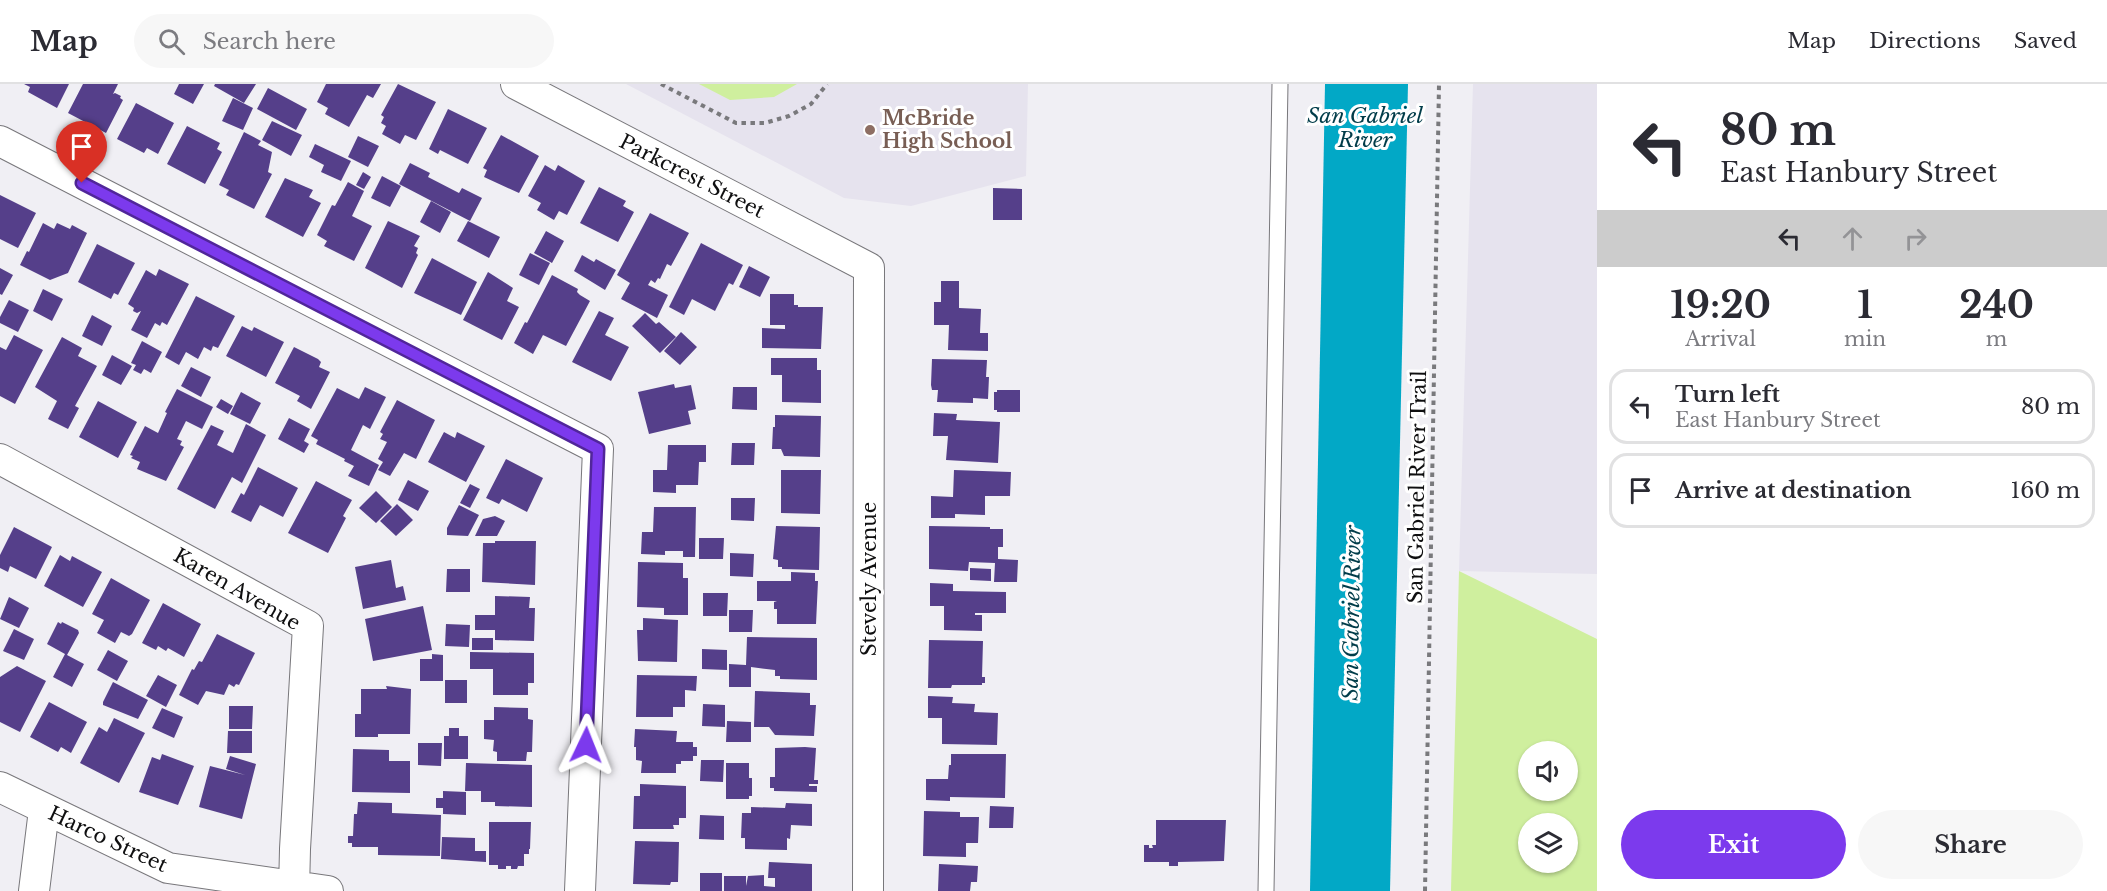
<!DOCTYPE html>
<style>
body{margin:0;font-family:"Libre Baskerville",serif;background:#f7f7f7;color:#2b2b33;height:100vh;display:flex;flex-direction:column;font-size:22px;white-space:nowrap}
*{box-sizing:border-box;margin:0}
p{font-size:20px;color:#7c7c81}
.icon{flex:none;width:33px;height:33px;fill:none;stroke:currentColor;stroke-width:2;stroke-linecap:round;stroke-linejoin:round}
.map{position:relative;flex:1;overflow:hidden}
.sheet{display:flex;flex-direction:column;background:#fff;width:510px}
.sheet>*{flex:none}
.banner{background:#fff;color:#2b2b33;overflow:hidden}
.controls{position:absolute;left:1518px;top:657px;display:grid;gap:12px}
.controls a{display:grid;place-items:center;width:60px;height:60px;border-radius:50%;background:#fff;box-shadow:0 2px 4px #0004;font-size:30px}
.pin{position:absolute;display:grid;place-items:center;width:51px;height:51px;color:#fff;margin:-62px -26px;border-radius:50% 50% 50% 0;rotate:-45deg;box-shadow:0 0 6px #0007}
.pin .icon{rotate:45deg}
.me{position:absolute;width:66px;margin:-33px;rotate:2deg;stroke-linejoin:round;filter:drop-shadow(0 0 4px #0008)}
.turn{display:flex;align-items:center;gap:21px;height:126px;padding:0 24px;font-size:27px}
.turn .icon{width:78px;height:78px;stroke-width:2.5}
.turn b{display:block;font-size:42px;line-height:51px}
.lanes{display:flex;align-items:center;height:57px;padding:0 24px;background:#0003;justify-content:center;gap:30px;direction:ltr}
.lanes .off{opacity:.35}
.eta{display:flex;justify-content:space-evenly;align-items:center;height:102px;text-align:center}
.eta b{font-size:36px;font-weight:700;line-height:42px}
.button{display:flex;gap:12px;margin-top:auto;padding:12px 24px}
.button a{flex:1;height:69px;border-radius:36px;background:#7c3aed;color:#fff;font-size:24px;font-weight:700;line-height:69px;text-align:center}
.button a+a{background:#f7f7f7;color:#2b2b33}
ul{padding:0;list-style:none}
li{display:flex;align-items:center;gap:18px;height:75px;margin:0 12px 9px;padding:0 12px;border:3px solid #e1e1e2;border-radius:18px}
li div{flex:1}
li b{display:block;font-size:22px}
li em{font-style:normal}
header{display:flex;align-items:center;gap:36px;box-sizing:border-box;height:84px;padding:0 30px;background:#fff;border-bottom:2px solid #e1e1e2}
header strong{font-size:28px}
nav{display:flex;gap:33px;margin-inline-start:auto;font-size:21px}
.search{width:420px;height:54px;background:#f7f7f7;display:flex;align-items:center;gap:15px;box-sizing:border-box;padding:0 21px;border-radius:33px;color:#7c7c81;font-size:22px}
main{display:flex;flex:1;min-height:0}
.map>svg:first-child{display:block}
</style>
<header>
<strong>Map</strong>
<div class="search"><svg class="icon" aria-label="search" viewBox="0 0 24 24"><circle cx="10" cy="10" r="6"/><path d="M15 15l6 6"/></svg>Search here</div>
<nav><a>Map</a><a>Directions</a><a>Saved</a></nav>
</header>
<main>
<div class="map">
<svg width="1597" height="807" viewBox="0 0 1597 807">
<rect width="100%" height="100%" fill="#f0eff4"/>
<!-- built -->
<path fill="#e6e3ee" d="M626,0h402l-2,92 -115,30 -67,-8z
M1473,0h124v490l-138,-3z"/>
<!-- green -->
<path fill="#cfef9e" fill-rule="evenodd" d="M699,0h98l-23,13 -44,3z
M1459,487l138,68v252h-146zM1528,668h40v38h-40zM1528,740h40v38h-40z"/>
<!-- water -->
<path fill="#02a8c6" d="M1325,0h83l-18,807h-80z"/>
<!-- building -->
<path fill="#553f8a" d="M24,0h45l-12,24 -29,-16 2,-5z
M83,0h35l-5,10 2,-1 6,3 -1,2 3,2 -17,33 -38,-20z
M179,0h25l-11,20 -19,-10z
M215,0h41l-12,19 -30,-17z
M326,0h55l-8,14 -6,-3 -18,32 -24,-13 3,-6 -11,-6z
M398,0l38,18 -20,38 -11,-5 -5,9 -18,-10 4,-8 -5,-3 3,-6 -3,-2z
M268,4l39,21 -11,21 -39,-21z
M233,14l20,10 -10,22 -21,-9z
M136,19l38,20 -16,31 -11,-6 -3,5 -27,-14z
M448,25l39,19 -19,36 -28,-14 -2,4 -9,-5z
M272,37l30,14 -11,21 -29,-16z
M187,42l33,17 -3,6 5,3 -17,32 -38,-20z
M244,48l17,9 -3,4 14,7 -4,20 4,2 -18,35 -28,-14 3,-5 -10,-5z
M501,51l38,21 -20,37 -35,-16 3,-7 -4,-2z
M358,52l21,10 -11,21 -20,-10z
M315,60l36,17 -10,20 -20,-9 3,-7 -15,-8z
M410,79l20,10 -2,4 31,16 3,-5 20,10 -12,23 -71,-37z
M545,81l10,6 3,-6 27,16 -18,34 -8,-4 -5,9 -17,-10 4,-7 -13,-7z
M363,88l8,5 -7,12 -8,-4z
M382,92l19,10 -11,21 -19,-9z
M285,94l28,12 -4,7 12,6 -18,34 -38,-20z
M348,98l16,9 -12,25 20,10 -18,35 -30,-15 3,-5 -10,-6 15,-30 3,1z
M599,103l27,14 -3,5 11,6 -16,30 -38,-19z
M993,104l29,1v31h-29z
M0,111l36,18 -18,35 -18,-9z
M431,117l20,11 -11,21 -20,-11z
M650,129l39,20 -18,33 -4,-2 -7,15 -2,-1 -3,5 -4,-3 -3,5 20,10 -11,23 -36,-19 9,-16 -13,-8z
M388,137l32,15 -6,10 4,2 -2,5 2,2 -16,33 -37,-20z
M468,137l32,16 -11,21 -32,-17z
M43,139l11,6 3,-6 13,6 2,-4 15,8 -19,40 -18,7 -30,-15 7,-14 2,1z
M546,147l18,10 -12,22 -18,-10z
M701,159l42,22 -10,20 -4,-2 -14,28 -23,-12 -8,16 -15,-8z
M97,160l38,19 -17,32 -4,-2 -3,6 -33,-17z
M530,169l20,10 -11,22 -20,-10z
M582,171l12,7 2,-3 20,11 -11,20 -31,-19z
M432,174l45,24 -16,33 -47,-22z
M749,182l21,11 -10,20 -21,-10z
M0,184l13,7 -11,20 -2,-1z
M159,185l30,15 -22,41 -5,-3 -2,4 -5,-3 -8,15 -16,-8 10,-19 -4,2 -4,-2 1,-3 -6,-4 18,-34 10,6z
M488,188l25,16 -6,13 12,6 -17,33 -39,-20z
M552,191l26,14 -1,3 3,3 10,6 -24,45 -23,-11 -10,19 -19,-11 11,-21 2,1z
M941,197h18v27l22,1 -1,24h8v18l-40,-1 1,-25h-15v-23h7z
M43,205l20,10 -11,22 -19,-10z
M770,210h24v11h4v2h25l-2,42 -59,-1v-20l23,1v-4h-15z
M196,212l39,20 -17,32 -5,-2 -2,5 -7,-4 -6,12 -12,-7 -7,13 -14,-8z
M9,216l20,10 -11,22 -18,-9v-6z
M599,227l15,7 -9,17 24,12 -18,34 -39,-19z
M645,229l11,11 3,-2 17,15 -16,16 -28,-27z
M92,231l20,11 -10,20 -20,-10z
M242,242l10,5 2,-4 30,15 -18,35 -40,-21z
M681,248l16,15 -17,18 -16,-14z
M14,251l29,15 -28,54 -15,-8v-49l6,3z
M62,253l20,11 -4,8 19,10 -22,40 4,2 -11,21 -20,-10 9,-18 -22,-14z
M142,257l20,11 -11,21 -7,-4 -3,5 -8,-4 3,-5 -5,-2z
M294,263l24,12 3,3 -2,5 11,5 -19,37 -14,-8 3,-5 -25,-13z
M112,271l20,11 -11,19 -19,-10z
M771,274h46v12h4v33l-39,-1v-27h-11z
M932,275l55,1 -1,17h3l-1,22 -15,-1v5l-36,-1 1,-12h-6l-1,-5z
M191,283l20,10 -10,20 -20,-11z
M674,300l1,4 16,-3 5,24 -8,2 3,13 -42,10 -11,-42z
M365,303l21,10 -16,32 -7,-4 -12,25 28,15 -10,21 -21,-10 6,-10 -10,-5 1,-2 -29,-15 2,-4 -7,-4 26,-48 22,11z
M733,303h24v23l-25,-1z
M177,305l36,18 -11,22 -16,-8 -9,18 5,2 -2,4 4,2 -18,34 -29,-12 3,-7 -9,-4 2,-2 -3,-1 15,-29 13,7 9,-20 -2,-1z
M997,306h23v22h-23v-2h-3v-18h3z
M241,308l20,11 -11,21 -20,-10z
M221,315l12,7 -5,8 -12,-7z
M397,316l38,20 -19,39 -12,-6 -14,23 -12,-6 5,-8 -5,-3 9,-17 -7,-3 3,-5 -3,-2z
M98,317l39,21 -19,36 -39,-21z
M934,329l23,1 -1,6 44,2 -2,41 -52,-3 2,-24h-15z
M775,331l46,1 -1,41 -36,-1 -3,-7h-9l1,-22h2z
M289,334l21,11 -6,12 5,3 -5,9 -26,-14z
M246,340l20,11 -24,48 -10,-6 -17,32 -38,-20 34,-64 13,6 -7,14 16,8z
M444,348l11,6 2,-6 28,14 -19,36 -38,-20z
M732,359h23l-1,22h-23z
M668,361h38v17h-7l-1,23h-22v8l-23,-1v-22h14z
M506,375l37,19 -16,34 -25,-13 -3,5 -13,-6z
M258,383l40,21 -15,29 -23,-12 -9,17 -20,-10 10,-19 3,2z
M781,386h40l-1,44 -39,-1z
M954,386l57,2 -1,24h-25v19l-30,-1v4h-24v-22l22,1z
M408,396l21,11 -11,20 -20,-11z
M316,397l36,19 -9,16 3,2 -18,35 -40,-20z
M470,400l10,5 -10,19 -10,-5z
M376,407l16,16 -16,16 -17,-15z
M731,414h24l-1,23 -23,-1z
M397,420l16,16 -17,16 -16,-15z
M459,421l20,10 -11,21 -21,-1v-7z
M654,423h42l-1,50h-12v-6h-18v4l-24,-1 1,-22h11z
M495,432l10,5 -8,15h-22l8,-17z
M776,442l44,1 -1,43 -37,-1v-2h-4v-7l-5,-1z
M929,442l61,1v2h13v18h-5v12l20,1 -1,22h-23l1,-19 -26,-1 -1,9 -39,-2z
M14,443l38,20 -16,32 -26,-13 -2,6 -8,-4v-13z
M699,454h25l-1,21h-24z
M495,457h41l-1,44 -53,-3 1,-39h12z
M730,469l24,1 -1,23 -23,-1z
M60,471l10,6 2,-5 30,16 -19,35 -39,-21z
M391,476l5,28 7,-2 3,14 -43,9 -8,-42z
M638,478l45,1v15h5v37h-24v-7l-27,-1z
M970,484l21,1v12l-21,-1z
M447,485h23v23h-24z
M791,488l24,1v8h3l-2,43h-39v-15h-3v-7l3,-1h-20v-20h34z
M111,494l39,22 -18,34 -3,2 -8,-4 -6,11 -18,-10 7,-13 -12,-6z
M930,499l23,1v7l53,1v21h-31v2h7v16l-38,-1v-24h-14z
M703,509h25l-1,23h-24z
M495,512l35,1 -1,11h6l-1,33 -39,-1v-10h-20v-15h20z
M9,513l20,11 -10,20 -19,-9z
M163,519l38,21 -17,33 -16,-9 -2,3 -8,-5 -2,4 -14,-7z
M423,522l9,44 -59,11 -8,-42z
M729,526h24l-1,22h-23z
M643,534l35,2 -1,42 -39,-1 -1,-31h6z
M58,538l3,2 1,-2 16,8 1,3 -12,22 17,9 -12,23 -19,-10 12,-23 -18,-10z
M446,540l24,1 -1,22 -24,-1z
M14,545l20,10 -10,21 -21,-9z
M217,550l38,19 -16,32 -3,-1 -2,3 -5,-3 -5,11 -18,-4 -8,14 -19,-10 13,-26 2,1 5,-9 3,1z
M747,553l70,1v42l-37,-1v-3h-5v-6l-24,-3v20h-22v-23l17,1z
M472,554h21v12h-21z
M929,556l54,1 -1,36h3v6h-3v2h-30l-1,3h-23z
M702,565l25,1v20l-25,-1z
M108,566l20,11 -11,20 -20,-11z
M470,568l64,1v30h-6v12h-35v-26h-23z
M432,570l11,1v26h-23v-22h12z
M17,582l29,15 -26,51 -20,-10v-45z
M158,591l19,10 -11,22 -20,-11z
M637,591l60,1 -1,15 -11,-1v17h-12v10h-37z
M445,596h22v23h-22z
M113,598l35,18 -10,19 -35,-14v-3z
M386,602l25,3 -1,45h-32v3h-23v-23h6v-25h26z
M755,607l55,2v12h6l-2,31 -39,-1 -6,-8h-15z
M928,612l25,1 -1,6 23,1 -1,8 24,1 -1,32 -55,-1v-26h-14z
M49,618l38,20 -16,31 -10,-6 -3,5 -28,-15z
M703,620l22,1v22l-23,-1z
M229,622h24l-1,23h-23z
M494,623l34,1v11l5,1 -1,32h-5l-1,9h-29v-9l-4,-1 1,-11 -10,-1v-19h10z
M162,624l21,9 -9,21 -22,-10z
M114,634l31,15 -26,50 -39,-20 19,-36 8,5z
M727,637l24,1v20h-25z
M449,644h10v8h9v23h-24v-23h5z
M635,645l42,2 -1,11h17v5h4v9h-4v5h-12v3h-5v9h-35l1,-12 -6,-1v-13h-2z
M228,647h24v22h-25z
M418,659h24l-1,23 -23,-1z
M805,663l11,1 -2,32h4v4h-9v2h8v6l-43,-1v-3h-4v-11h5v-29z
M353,665l36,1v11h21v32l-58,-1z
M162,670l32,12 -16,39 -39,-13 13,-35 8,3z
M951,670h55l-1,44 -55,-1v4l-24,-1v-21h22l1,-14h2z
M230,672l26,8 -14,55 -43,-12 11,-41 35,9 -19,-6z
M701,676h23l-1,22 -23,-1z
M466,679l66,2v42l-37,-1v-4h-14v-11h-16z
M726,679h23v15h3v18h-3v3h-23z
M640,700l46,2v32h-7v7h-6l1,4h-41l1,-33h6z
M443,707l23,1v23l-23,-1v-6h-7v-10h7z
M358,718l34,1v10l49,2 -1,41 -62,-1v-8h-26v-4h-4v-7h5l1,-22h3z
M786,719l26,1v22l-21,-1 -1,14 -3,-1v12l-42,-1v-11h-4l1,-25h9v-6l34,1z
M990,722l24,1 -1,21h-24z
M924,727l36,1v5h19l-1,26h-12v14l-43,-1z
M700,731l24,1v24l-25,-1z
M1156,736h70l-2,41 -46,1v4h-9v-4h-25v-17h5v3h4l-1,-3h4z
M489,738h42l-1,27h-1v5h-5v12h-6l-1,3h-6v-3h-5v3h-8v-4h-9z
M442,753l33,1v13h11v11l-45,-3z
M635,757l44,1 -1,40h-7l-1,3 -37,-1z
M769,778l43,2v27h-88v-15h22v10l2,-10 16,-1v11l11,1v-9h-7z
M939,780l39,2 -1,16h-6l-1,9h-32z
M700,789h22v18h-22z"/>
<g fill="none" stroke-linecap="round" stroke-linejoin="round">
<defs>
<path id="lane" d="M1266,807l14,-807"/>
<path id="street" d="M516,0l353,184 -1,623
M0,57l598,308 -18,442
M0,375l308,167 -13,223 -1,42
M0,703l168,81 160,23
M34,807l10,-81"/>
</defs>
<!-- lane casing -->
<use href="#lane" stroke="#78777b" stroke-width="17"/>
<!-- street casing -->
<use href="#street" stroke="#78777b" stroke-width="32"/>
<!-- path -->
<path stroke="#79797c" stroke-width="4" stroke-dasharray="4.5 4.5" stroke-linecap="butt" d="M661,0l75,39h29l24,-7 22,-12 16,-20
M1425,807l14,-807"/>
<!-- lane -->
<use href="#lane" stroke="#fff" stroke-width="15"/>
<!-- street -->
<use href="#street" stroke="#fff" stroke-width="30"/>
</g>
<g fill="none" stroke-linecap="round" stroke-linejoin="round">
<defs>
<path id="route" d="M82,99l516,266 -12,296"/>
</defs>
<!-- route casing -->
<use href="#route" stroke="#51269a" stroke-width="15"/>
<!-- route -->
<use href="#route" stroke="#7c3aed" stroke-width="10"/>
</g>
<!-- markers -->
<circle fill="#8d6e63" stroke="#fff" stroke-width="2" cx="870" cy="46" r="6"/>
<g text-anchor="middle" stroke-width="6" stroke-linejoin="round" paint-order="stroke">
<!-- education labels -->
<g font-size="20" font-weight="bold" fill="#785e54" stroke="#fff" text-anchor="start">
<text x="882" y="41">McBride<tspan x="882" dy="23">High School</tspan></text>
</g>
<!-- street labels -->
<g font-size="20" fill="#0f0f10" stroke="#fff">
<text transform="translate(692 92) rotate(27)" y="7">Parkcrest Street</text>
<text transform="translate(1417 403) rotate(-89)" y="7">San Gabriel River Trail</text>
<text transform="translate(869 495) rotate(-90)" y="7">Stevely Avenue</text>
<text transform="translate(237 505) rotate(30)" y="7">Karen Avenue</text>
<text transform="translate(108 755) rotate(25)" y="7">Harco Street</text>
</g>
<!-- water labels -->
<g font-size="21" font-style="italic" fill="#003c49" stroke="#fff">
<text x="1365" y="39">San Gabriel<tspan x="1365" dy="24">River</tspan></text>
<text transform="translate(1352 529) rotate(-89)" y="7">San Gabriel River</text>
</g>
</g>
</svg>
<div class="controls">
<a><svg class="icon" aria-label="sound" viewBox="0 0 24 24"><path d="M4 9h4l5-4v14l-5-4H4zM17 9q2 3 0 6"/></svg></a>
<a><svg class="icon" aria-label="layers" viewBox="0 0 24 24"><path d="M12 4l9 5-9 5-9-5zM3 14l9 5 9-5"/></svg></a>
</div>
<div class="pin" style="left:82px;top:99px;background:#d93025"><svg class="icon" aria-label="arrive" viewBox="0 0 24 24"><path d="M6 21V4h12l-3 4 3 4H6"/></svg></div>
<svg class="me" style="left:586px;top:661px" viewBox="-20 -20 40 40"><path d="M0-17L14 15 0 8-14 15z" fill="#7c3aed" stroke="#fff" stroke-width="4"/></svg>
</div>
<section class="sheet">
<div class="banner">
<div class="turn"><svg class="icon" aria-label="left" viewBox="0 0 24 24"><path d="M17 20v-9H6M10 6l-5 5 5 5"/></svg><div><b>80 m</b>East Hanbury Street</div></div>
<div class="lanes"><svg class="icon" aria-label="left" viewBox="0 0 24 24"><path d="M17 20v-9H6M10 6l-5 5 5 5"/></svg><svg class="icon off" aria-label="ahead" viewBox="0 0 24 24"><path d="M12 20V5M6 11l6-6 6 6"/></svg><svg class="icon off" aria-label="right" viewBox="0 0 24 24"><path d="M7 20v-9h11M14 6l5 5-5 5"/></svg></div>
</div>
<div class="eta">
<div><b>19:20</b><p>Arrival</p></div>
<div><b>1</b><p>min</p></div>
<div><b>240</b><p>m</p></div>
</div>
<ul>
<li><svg class="icon" aria-label="left" viewBox="0 0 24 24"><path d="M17 20v-9H6M10 6l-5 5 5 5"/></svg><div><b>Turn left</b><p>East Hanbury Street</p></div><em>80 m</em></li>
<li><svg class="icon" aria-label="arrive" viewBox="0 0 24 24"><path d="M6 21V4h12l-3 4 3 4H6"/></svg><div><b>Arrive at destination</b></div><em>160 m</em></li>
</ul>
<div class="button"><a>Exit</a><a>Share</a></div>
</section>
</main>
